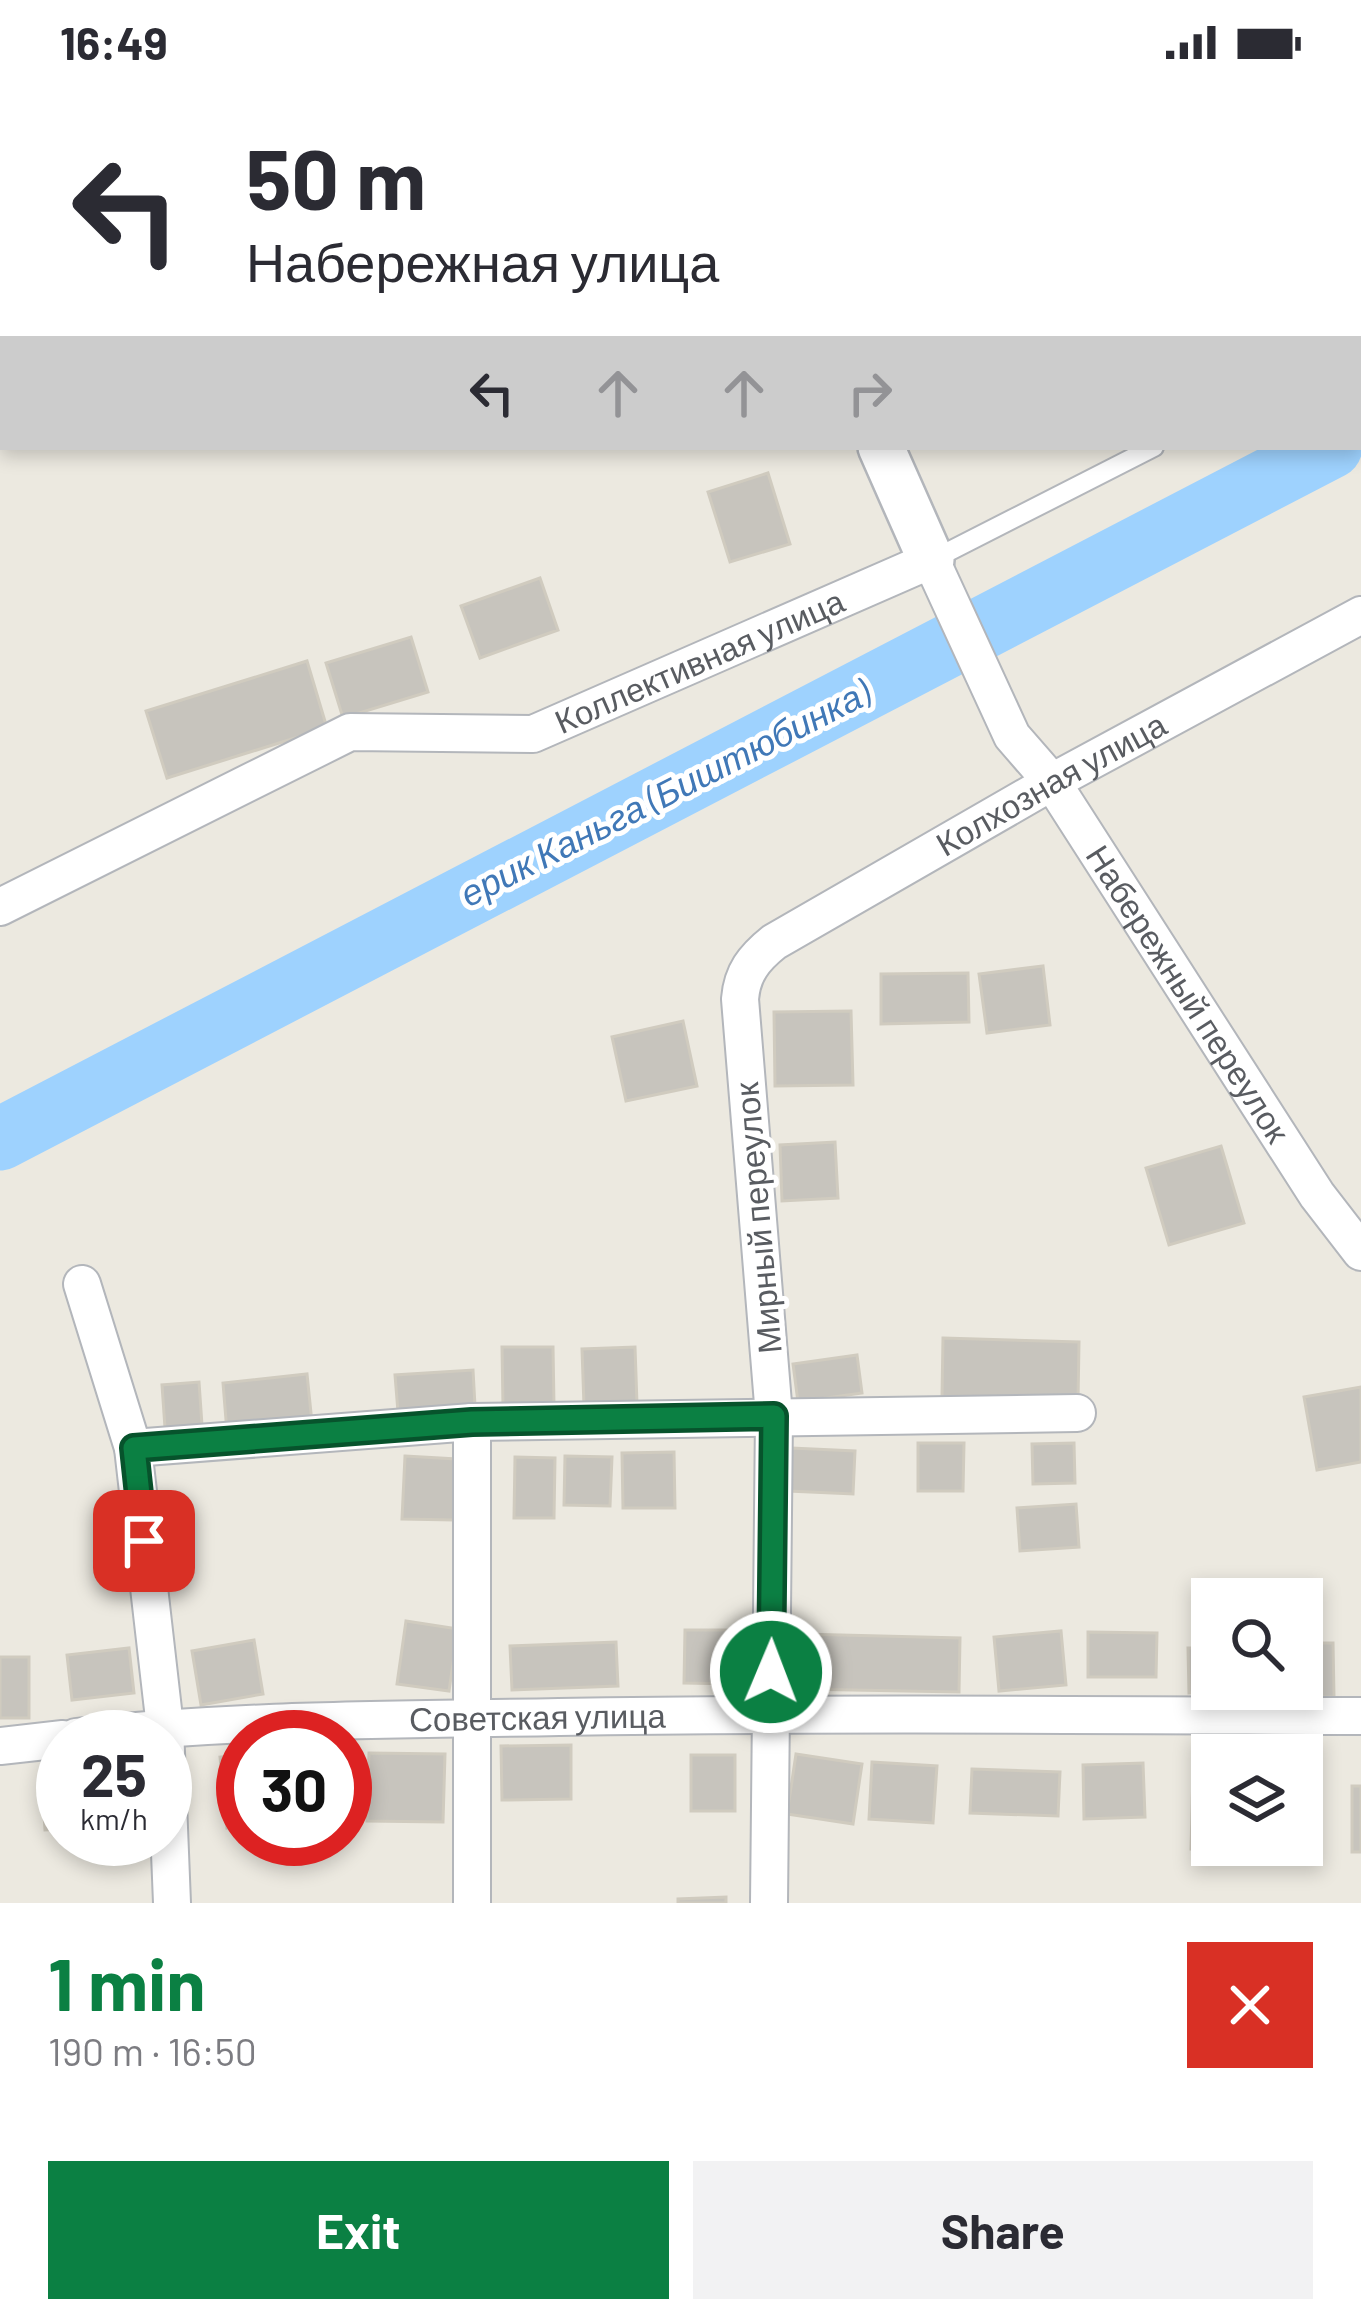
<!DOCTYPE html>
<meta charset="utf-8">
<style>
body{margin:0;font-family:Barlow,sans-serif;background:#f2f2f3;color:#2b2b33;height:100vh;display:flex;flex-direction:column;font-size:45px;white-space:nowrap}
*{box-sizing:border-box;margin:0}
p{font-size:39px;color:#7c7c81}
.icon{flex:none;width:66px;height:66px;fill:none;stroke:currentColor;stroke-width:2;stroke-linecap:round;stroke-linejoin:round}
.map{position:relative;height:1819px;overflow:hidden}
.details{display:flex;flex-direction:column;background:#fff;flex:1}
.details>*{flex:none}
.banner{position:absolute;left:0px;top:0px;width:1362px;height:366px;box-shadow:0 6px 18px #0003;background:#fff;color:#2b2b33;overflow:hidden}
.controls{position:absolute;left:1191px;top:1494px;display:grid;gap:24px}
.controls a{display:grid;place-items:center;width:132px;height:132px;border-radius:0px;background:#fff;box-shadow:0 6px 18px #0003;font-size:60px}
.speed{position:absolute;left:36px;top:1626px;display:flex;gap:24px;font-size:60px;font-weight:700;text-align:center}
.speed>*{display:grid;place-content:center;width:156px;height:156px;border-radius:50%;background:#fff;box-shadow:0 6px 18px #0003;line-height:1}
.speed small{font-size:30px;font-weight:400}
.speed .limit{border:18px solid #d22;background:#fff;color:#111}
.pin{position:absolute;display:grid;place-items:center;width:102px;height:102px;color:#fff;margin:-51px;border-radius:24px;box-shadow:0 6px 18px #0006}
.me{position:absolute;width:132px;margin:-66px;rotate:1deg;stroke-linejoin:round;filter:drop-shadow(0 0 9px #0008)}
.turn{display:flex;align-items:center;gap:42px;height:252px;padding:0 48px;font-size:54px}
.turn .icon{width:156px;height:156px;stroke-width:2.5}
.turn b{display:block;font-size:84px;line-height:102px}
.lanes{display:flex;align-items:center;height:114px;padding:0 48px;background:#0003;justify-content:center;gap:60px;direction:ltr}
.lanes .off{opacity:.35}
.round{display:grid;place-items:center;flex:none;width:126px;height:126px;border-radius:0px;background:#f2f2f3}
.headline{display:flex;align-items:center;justify-content:space-between;height:204px;padding:0 48px}
h1{font-size:72px;font-weight:700;line-height:90px;color:#0b8043}
.primary-button{display:flex;gap:24px;margin-top:auto;padding:24px 48px}
.primary-button a{flex:1;height:138px;border-radius:0px;background:#0b8043;color:#fff;font-size:48px;font-weight:700;line-height:138px;text-align:center}
.primary-button a+a{background:#f2f2f3;color:#2b2b33}
.status{display:flex;justify-content:space-between;align-items:center;height:84px;padding:0 60px;background:#fff;direction:ltr}
.status svg{height:33px;fill:currentColor}
.map>svg:first-child{display:block}
</style>
<div class="status"><b>16:49</b><svg viewBox="0 0 49 12"><path d="M0 12V9h3v3zM5 12V6h3v6zM10 12V3h3v9zM15 12V0h3v12zM26 1h20v11H26zM47 4h2v5h-2z"/></svg></div>
<div class="map">
<svg width="1361" height="1819" viewBox="0 0 1361 1819">
<rect width="100%" height="100%" fill="#ece9e0"/>
<g fill="none" stroke-linecap="round" stroke-linejoin="round">
<!-- river -->
<path stroke="#9ed2fe" stroke-width="63" d="M0,1055l1331,-692"/>
</g>
<!-- building -->
<path fill="#c7c4bd" stroke="#d0cbbf" stroke-width="3" d="M605,0h54l1,3h-55z
M768,389l22,71 -60,18 -22,-70z
M540,494l18,52 -78,28 -19,-52z
M411,553l17,55 -85,26 -17,-55z
M307,577l20,67 -160,50 -21,-67z
M1043,882l7,59 -63,8 -8,-59z
M968,889l1,49 -88,2v-50z
M851,927l2,74 -78,1 -1,-74z
M683,937l14,65 -71,15 -14,-64z
M835,1058l3,56 -56,3 -2,-56z
M1221,1062l23,77 -75,22 -23,-77z
M943,1254l136,4 -1,59 -136,-4z
M502,1263h51l1,59h-51z
M635,1263l2,57 -53,2 -2,-57z
M857,1271l5,38 -64,9 -5,-38z
M473,1286l2,36 -77,6 -3,-37z
M307,1290l5,49 -85,9 -4,-49z
M199,1298l3,43 -37,3 -3,-43z
M1361,1303v75l-44,8 -13,-73z
M918,1359h46l-1,48h-45z
M1074,1359l1,40 -42,1 -1,-40z
M791,1364l64,3 -2,43 -64,-3z
M674,1368l1,56h-52l-1,-55z
M405,1372l51,3 -2,61 -52,-1z
M565,1372l47,1 -2,49 -46,-1z
M515,1373l40,1 -1,60h-40z
M1076,1420l3,43 -59,4 -3,-43z
M406,1537l52,8 -9,62 -52,-7z
M685,1546h50v54l-51,-1z
M1061,1547l5,54 -67,6 -5,-54z
M1088,1548l69,1 -1,44h-68z
M801,1550l159,4 -1,54 -160,-3z
M254,1556l9,54 -62,11 -9,-54z
M616,1558l2,44 -106,4 -2,-44z
M1302,1559h31l1,54h-70v-8h38z
M129,1564l5,45 -62,7 -5,-45z
M1188,1564h24v41h39v2l-62,2z
M0,1573h29v61h-29z
M571,1661v54l-69,1 -1,-54z
M369,1669l76,1 -2,68 -76,-1z
M796,1670l66,10 -9,60 -66,-10z
M243,1671v71l-16,2 -7,-71z
M691,1671h44v56h-44z
M872,1678l65,4 -4,57 -64,-4z
M1143,1679l2,54 -61,2 -1,-54z
M63,1681v64l-18,1 -4,-63z
M972,1685l88,3 -2,44 -88,-3z
M1193,1688h19v73h48v6l-69,-2z
M1352,1702h9v66h-9z
M726,1813v6h-48v-4z"/>
<g fill="none" stroke-linecap="round" stroke-linejoin="round">
<defs>
<path id="service" d="M1359,259l2,-1
M934,475l220,-112"/>
<g id="minor">
<path id="s1" d="M0,823l350,-175 183,2 398,-174 81,176 40,46 265,413 44,57"/>
<path d="M82,1200l51,164 32,279 7,176"/>
<path d="M472,1338v481"/>
<path d="M133,1364l339,-26 605,-9"/>
<path id="s2" d="M76,1653c160,-18 322,-17 483,-20 267,-4 535,-2 802,-1"/>
<path d="M0,1662l63,-7"/>
<path id="s3" d="M769,1819l5,-487 -34,-417c2,-26 14,-41 34,-57l278,-160 309,-167"/>
</g>
<path id="tertiary" d="M733,0l2,3
M881,363l50,113"/>
</defs>
<!-- service casing -->
<use href="#service" stroke="#b3b6bb" stroke-width="22"/>
<!-- minor casing -->
<use href="#minor" stroke="#b3b6bb" stroke-width="40"/>
<!-- tertiary casing -->
<use href="#tertiary" stroke="#b3b6bb" stroke-width="50"/>
<!-- service -->
<use href="#service" stroke="#fff" stroke-width="18"/>
<!-- minor -->
<use href="#minor" stroke="#fff" stroke-width="36"/>
<!-- tertiary -->
<use href="#tertiary" stroke="#fff" stroke-width="45"/>
</g>
<g fill="none" stroke-linecap="round" stroke-linejoin="round">
<defs>
<path id="route" d="M144,1457l-10,-93 338,-26 302,-6 -3,256"/>
</defs>
<!-- route casing -->
<use href="#route" stroke="#07532c" stroke-width="30"/>
<!-- route -->
<use href="#route" stroke="#0b8043" stroke-width="21"/>
</g>
<g text-anchor="middle" stroke-width="10" stroke-linejoin="round" paint-order="stroke">
<!-- street labels -->
<g font-size="33" fill="#595c61" stroke="#fff">
<text dy="12" stroke="none"><textPath href="#s1" startOffset="756">Коллективная улица</textPath></text>
<text dy="12" stroke="none"><textPath href="#s3" startOffset="1293">Колхозная улица</textPath></text>
<text dy="12" stroke="none"><textPath href="#s1" startOffset="1515">Набережный переулок</textPath></text>
<text transform="translate(758 1134) rotate(-95)" y="12">Мирный переулок</text>
<text dy="12" stroke="none"><textPath href="#s2" startOffset="462">Советская улица</textPath></text>
</g>
<!-- water labels -->
<g font-size="36" font-style="italic" fill="#4078b7" stroke="#fff">
<text transform="translate(665 709) rotate(-27)" y="13">ерик Каньга (Биштюбинка)</text>
</g>
</g>
</svg>
<div class="controls">
<a><svg class="icon" aria-label="search" viewBox="0 0 24 24"><circle cx="10" cy="10" r="6"/><path d="M15 15l6 6"/></svg></a>
<a><svg class="icon" aria-label="layers" viewBox="0 0 24 24"><path d="M12 4l9 5-9 5-9-5zM3 14l9 5 9-5"/></svg></a>
</div>
<div class="speed"><div>25<small>km/h</small></div><div class="limit">30</div></div>
<div class="pin" style="left:144px;top:1457px;background:#d93025"><svg class="icon" aria-label="arrive" viewBox="0 0 24 24"><path d="M6 21V4h12l-3 4 3 4H6"/></svg></div>
<svg class="me" style="left:771px;top:1588px" viewBox="-20 -20 40 40"><circle r="17" fill="#0b8043" stroke="#fff" stroke-width="3"/><path d="M0-11L8 9 0 5-8 9z" fill="#fff"/></svg>
<div class="banner">
<div class="turn"><svg class="icon" aria-label="left" viewBox="0 0 24 24"><path d="M17 20v-9H6M10 6l-5 5 5 5"/></svg><div><b>50 m</b>Набережная улица</div></div>
<div class="lanes"><svg class="icon" aria-label="left" viewBox="0 0 24 24"><path d="M17 20v-9H6M10 6l-5 5 5 5"/></svg><svg class="icon off" aria-label="ahead" viewBox="0 0 24 24"><path d="M12 20V5M6 11l6-6 6 6"/></svg><svg class="icon off" aria-label="ahead" viewBox="0 0 24 24"><path d="M12 20V5M6 11l6-6 6 6"/></svg><svg class="icon off" aria-label="right" viewBox="0 0 24 24"><path d="M7 20v-9h11M14 6l5 5-5 5"/></svg></div>
</div>
</div>
<section class="details">
<div class="headline"><div><h1>1 min</h1><p>190 m · 16:50</p></div><a class="round" style="background:#d93025;color:#fff"><svg class="icon" aria-label="close" viewBox="0 0 24 24"><path d="M6 6l12 12M18 6L6 18"/></svg></a></div>
<div class="primary-button"><a>Exit</a><a>Share</a></div>
</section>
